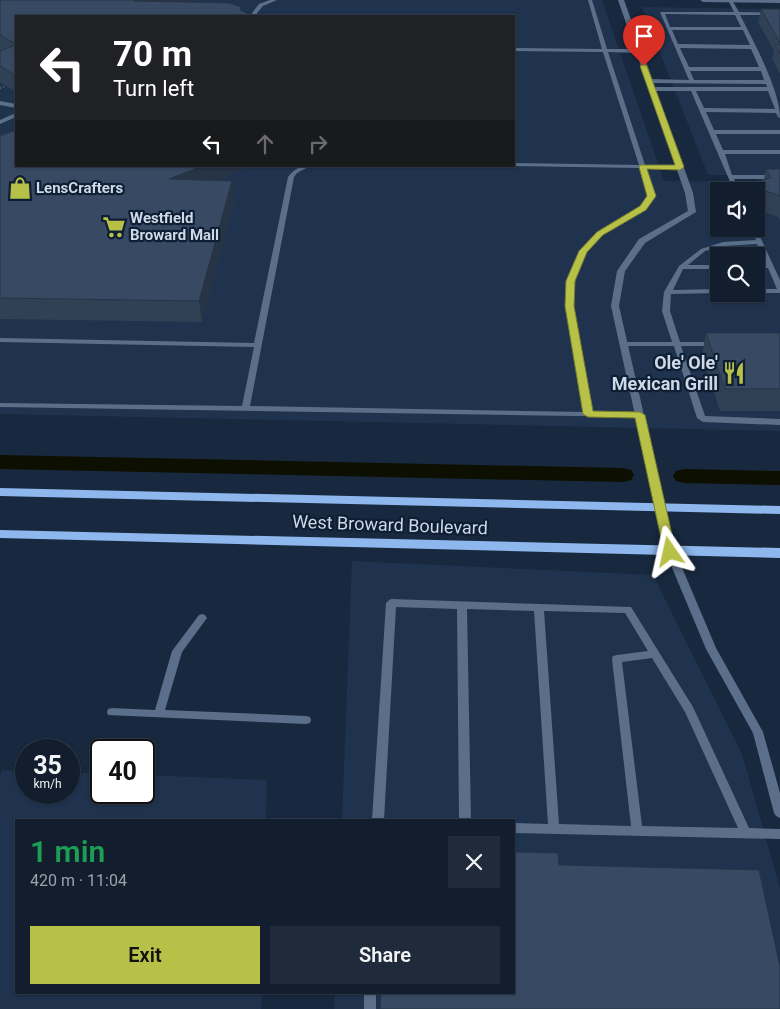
<!DOCTYPE html>
<meta charset="utf-8">
<style>
body{margin:0;font-family:Roboto,sans-serif;background:#1f2b3a;color:#f1f3f6;height:100vh;display:flex;flex-direction:column;font-size:19px;white-space:nowrap}
*{box-sizing:border-box;margin:0}
p{font-size:16px;color:#9ca2aa}
.icon{flex:none;width:28px;height:28px;fill:none;stroke:currentColor;stroke-width:2;stroke-linecap:round;stroke-linejoin:round}
.map{position:relative;flex:1;overflow:hidden}
.panel{position:absolute;left:15px;top:819px;width:500px;height:175px;display:flex;flex-direction:column;background:#121e2e;border-radius:0px;box-shadow:0 1px 4px #0004,0 0 0 1px #313c4a}
.panel>*{flex:none}
.banner{position:absolute;left:15px;top:15px;width:500px;height:152px;border-radius:0px;box-shadow:0 1px 4px #0004,0 0 0 1px #313c4a;background:#202124;color:#fff;overflow:hidden}
.controls{position:absolute;left:710px;top:182px;display:grid;gap:10px}
.controls a{display:grid;place-items:center;width:55px;height:55px;border-radius:0px;background:#121e2e;box-shadow:0 1px 4px #0004,0 0 0 1px #313c4a;font-size:25px}
.speed{position:absolute;left:15px;top:739px;display:flex;gap:10px;font-size:25px;font-weight:700;text-align:center}
.speed>*{display:grid;place-content:center;width:65px;height:65px;border-radius:50%;background:#121e2e;box-shadow:0 1px 4px #0004,0 0 0 1px #313c4a;line-height:1}
.speed small{font-size:12px;font-weight:400}
.speed .limit{border:2px solid #111;border-radius:8px;background:#fff;color:#111}
.pin{position:absolute;display:grid;place-items:center;width:42px;height:42px;color:#fff;margin:-51px -21px;border-radius:50% 50% 50% 0;rotate:-45deg;box-shadow:0 0 5px #0007}
.pin .icon{rotate:45deg}
.me{position:absolute;width:55px;margin:-28px;rotate:349deg;stroke-linejoin:round;filter:drop-shadow(0 0 4px #0008)}
.turn{display:flex;align-items:center;gap:18px;height:105px;padding:0 15px;font-size:22px}
.turn .icon{width:65px;height:65px;stroke-width:2.5}
.turn b{display:block;font-size:35px;line-height:42px}
.lanes{display:flex;align-items:center;height:48px;padding:0 15px;background:#0003;justify-content:center;gap:25px;direction:ltr}
.lanes .off{opacity:.35}
.round{display:grid;place-items:center;flex:none;width:52px;height:52px;border-radius:0px;background:#1f2b3a}
.headline{display:flex;align-items:center;justify-content:space-between;height:85px;padding:0 15px}
h1{font-size:30px;font-weight:600;line-height:38px;color:#1e9e55}
.primary-button{display:flex;gap:10px;margin-top:auto;padding:10px 15px}
.primary-button a{flex:1;height:58px;border-radius:0px;background:#b7c147;color:#111;font-size:20px;font-weight:600;line-height:58px;text-align:center}
.primary-button a+a{background:#1f2b3a;color:#f1f3f6}
.map>svg:first-child{display:block}
</style>
<div class="map">
<svg width="780" height="1009" viewBox="0 0 780 1009">
<rect width="100%" height="100%" fill="#18283e"/>
<!-- built -->
<path fill="#1f334e" fill-rule="evenodd" d="M0,0h602l62,181 116,1v249l-780,-17zM16,16h498v150h-498zM719,191h37v38h-37zM719,256h37v38h-37z
M642,7l138,2v166h-72z
M352,561l301,14 89,179 38,134v121h-446l1,-16 179,-1v-172h-172z
M2,770l24,1v21h43v-20l32,2v18h43v-17l123,5 -1,40h-250v172l246,1 -1,16h-261v-232z"/>
<g fill="none" stroke-linecap="round" stroke-linejoin="round">
<!-- canal -->
<path fill="#0d0f00" fill-rule="evenodd" d="M0,455l623,13 8,2 3,5 -3,5 -8,2 -623,-13z
M684,469l96,2v14l-96,-2 -8,-2 -3,-5 3,-5z"/>
<!-- path -->
<path stroke="#5c6a7d" stroke-width="2" stroke-dasharray="1 2.5" stroke-linecap="butt" d="M0,88l16,-5"/>
<!-- service -->
<path fill="#5c6f8a" fill-rule="evenodd" d="M270,0h7l-14,6 -6,7v3h-4l-1,-3 7,-9z
M588,0h4l15,49h31l3,2 -3,2 -30,-1 37,113h35l3,2 -3,2 -34,-1 9,28 -10,13 -43,25 -16,18 -12,29 -1,25 19,106h48l4,3 -1,2 -643,-10v-4l242,3 12,-59 -254,-5v-4l254,5 34,-166c6,-8 12,-11 22,-11l-13,7 -3,4 -44,229 334,6 -19,-106 1,-25 14,-30 18,-19 43,-25 8,-11 -9,-28 -128,-2h2v-3l125,2 -36,-113 -89,-1v-3l88,1z
M728,0h4l7,12 41,1v2h-40c13,25 40,75 40,103l-2,-1 -2,-4 -70,-1 8,18h66v4h-64l7,16h57v4h-55l7,21h48v4h-46l6,12h-6l-43,-100h-39l-3,-2 3,-2h115l-1,-3 -117,-1 -3,-2 3,-2 40,1 -29,-68h74zM665,14l70,1 6,12h-71zM672,30h71l7,15 -72,-1zM680,48l71,1 8,18h-70zM690,71h71l3,9h-70zM696,91h72l7,18 -71,-1z
M0,101l16,3v4l-16,-3z
M16,113v4l-16,7v-4z
M756,228l24,52v13h-24v-4h21l-9,-21h-12v-4h10l-9,-20 -33,2 -19,5 -17,14h31v4h-36l-10,21 46,-1v4l-48,1 -1,17 10,31h35l4,2 -4,2h-34l24,70 75,3v6l-77,-3 -6,-4 -23,-72h-50l-4,-2 4,-2h48l-10,-31 2,-19 15,-26 22,-17 22,-7 33,-2 -5,-11h5z
M670,548l5,3 41,97 47,84 17,61v25l-4,-2 -2,-3 -21,-80 -47,-84 -41,-98z
M391,599l240,8 62,100 56,121 31,1v10l-266,-6v-10l34,1 -14,-213 -67,-2 4,211h-12l-2,-211 -61,-2 -12,213h-12l14,-217 2,-2zM544,611l81,2 23,38 -31,4 -4,1 -1,3 19,167 -72,-2zM652,658l33,54 53,116 -96,-2 -20,-164z
M202,614l3,1 2,3 -25,34 -17,58 141,6 4,1 1,3 -1,3 -4,1 -198,-9 -1,-3 1,-3 4,-1 43,2 17,-59 27,-36z
M364,992h12v17h-12z"/>
<!-- tertiary -->
<path fill="#5c6f8a" fill-rule="evenodd" d="M618,0h6l69,193 3,19 -51,31 -20,28 -6,35 56,245 -5,4 -5,-4 -54,-245 6,-35 22,-32 49,-28 -3,-18z
M700,0h80v3l-77,-1z"/>
<!-- primary -->
<path fill="#8eb7ee" fill-rule="evenodd" d="M0,488l780,18v8l-780,-18z
M0,530l780,18v10l-780,-20z"/>
</g>
<!-- wall -->
<path fill="#304055" d="M0,0h196l-7,2 -173,14v76l-16,-10z
M761,9h19v65l-8,-15 2,-8 -16,-29z
M0,136l251,30 -33,14 16,21 -32,121 -202,-3z
M766,169h14v52l-2,-4 -22,-8v-18h-12l2,-7 18,-5z
M706,333h74v78h-60l-18,-56z"/>
<!-- shaded-wall -->
<path fill="#273445" d="M139,0h57l-52,16 -10,-15z
M202,166h49l-79,33 -3,-20z
M232,181l2,20 -32,121 -3,-21z"/>
<!-- building -->
<path fill="#384a63" stroke="#273445" d="M0,0h139l-5,1 96,2 11,4 -1,3 13,6h-237v28l-16,-9z
M761,9h19v34z
M16,45v31l-16,-10v-15z
M775,45h5v9z
M16,130v36h186l-33,13 63,2 -33,120 -199,-3v-162z
M766,169h14v27l-34,-12 25,-6z
M706,333h74v56h-55z
M514,852l44,1 1,12 200,5 21,97v42h-400l1,-17h133z"/>
<!-- route -->
<path fill="#b7c147" stroke="#777d2e" d="M644,64l3,2 37,101 -4,3 -33,-1 9,27 -10,14 -43,25 -16,17 -12,29 -1,25 19,105 47,1 5,3 31,137 -6,4 -6,-4 -29,-134 -47,-1 -5,-3 -18,-108 1,-25 13,-30 18,-19 43,-26 7,-10 -8,-29 1,-2h35l-35,-99z"/>
<!-- icons -->
<defs>
<symbol id="shop-bare" viewBox="-9 -9 18 18"><path d="M-5-2.5h2.3a2.7 3.5 0 0 1 5.4 0H5L5.5 6h-11ZM-1.5-2.5h3a1.5 2.3 0 0 0-3 0Z" fill="#b7c147" stroke="#0e1e34" stroke-width="2.5" paint-order="stroke"/></symbol>
<symbol id="supermarket-bare" viewBox="-9 -9 18 18"><path d="M-6-5.5h2.5l.6 2H6L4.5 2H-2.5L-4.4-4H-6ZM-1.5 3.2a1.3 1.3 0 1 0 .1 0ZM3 3.2a1.3 1.3 0 1 0 .1 0Z" fill="#b7c147" stroke="#0e1e34" stroke-width="2.5" paint-order="stroke"/></symbol>
<symbol id="restaurant-bare" viewBox="-9 -9 18 18"><path d="M-5-6h1v4h1v-4h1v4h1v-4h1v5L-1.5 .5V6h-2V.5L-5-1ZM5-6V6H3V1.5H1.5Q1.5-4 5-6Z" fill="#b7c147" stroke="#0e1e34" stroke-width="2.5" paint-order="stroke"/></symbol>
</defs>
<g fill-rule="evenodd">
<use href="#shop-bare" x="4" y="172" width="32" height="32"/>
<use href="#supermarket-bare" x="98" y="211" width="32" height="32"/>
<use href="#restaurant-bare" x="718" y="357" width="32" height="32"/>
</g>
<g text-anchor="middle" stroke-width="4.5" stroke-linejoin="round" paint-order="stroke">
<!-- far-poi labels -->
<g font-size="15" font-weight="bold" fill="#ced8e7" stroke="#0e1e34" text-anchor="start">
<text x="36" y="193">LensCrafters</text>
<text x="130" y="223">Westfield<tspan x="130" dy="17">Broward Mall</tspan></text>
</g>
<!-- poi labels -->
<g font-size="18" font-weight="bold" fill="#ced8e7" stroke="#0e1e34" text-anchor="end">
<text x="718" y="369">Ole' Ole'<tspan x="718" dy="21">Mexican Grill</tspan></text>
</g>
<!-- street labels -->
<g font-size="18" fill="#ced8e7" stroke="#0e1e34">
<text transform="translate(390 525) rotate(2)" y="6">West Broward Boulevard</text>
</g>
</g>
</svg>
<div class="controls">
<a><svg class="icon" aria-label="sound" viewBox="0 0 24 24"><path d="M4 9h4l5-4v14l-5-4H4zM17 9q2 3 0 6"/></svg></a>
<a><svg class="icon" aria-label="search" viewBox="0 0 24 24"><circle cx="10" cy="10" r="6"/><path d="M15 15l6 6"/></svg></a>
</div>
<div class="speed"><div>35<small>km/h</small></div><div class="limit">40</div></div>
<div class="pin" style="left:644px;top:66px;background:#d93025"><svg class="icon" aria-label="arrive" viewBox="0 0 24 24"><path d="M6 21V4h12l-3 4 3 4H6"/></svg></div>
<svg class="me" style="left:670px;top:552px" viewBox="-20 -20 40 40"><path d="M0-17L14 15 0 8-14 15z" fill="#b7c147" stroke="#fff" stroke-width="4"/></svg>
<div class="banner">
<div class="turn"><svg class="icon" aria-label="left" viewBox="0 0 24 24"><path d="M17 20v-9H6M10 6l-5 5 5 5"/></svg><div><b>70 m</b>Turn left</div></div>
<div class="lanes"><svg class="icon" aria-label="left" viewBox="0 0 24 24"><path d="M17 20v-9H6M10 6l-5 5 5 5"/></svg><svg class="icon off" aria-label="ahead" viewBox="0 0 24 24"><path d="M12 20V5M6 11l6-6 6 6"/></svg><svg class="icon off" aria-label="right" viewBox="0 0 24 24"><path d="M7 20v-9h11M14 6l5 5-5 5"/></svg></div>
</div>
<section class="panel">
<div class="headline"><div><h1>1 min</h1><p>420 m · 11:04</p></div><a class="round"><svg class="icon" aria-label="close" viewBox="0 0 24 24"><path d="M6 6l12 12M18 6L6 18"/></svg></a></div>
<div class="primary-button"><a>Exit</a><a>Share</a></div>
</section>
</div>
